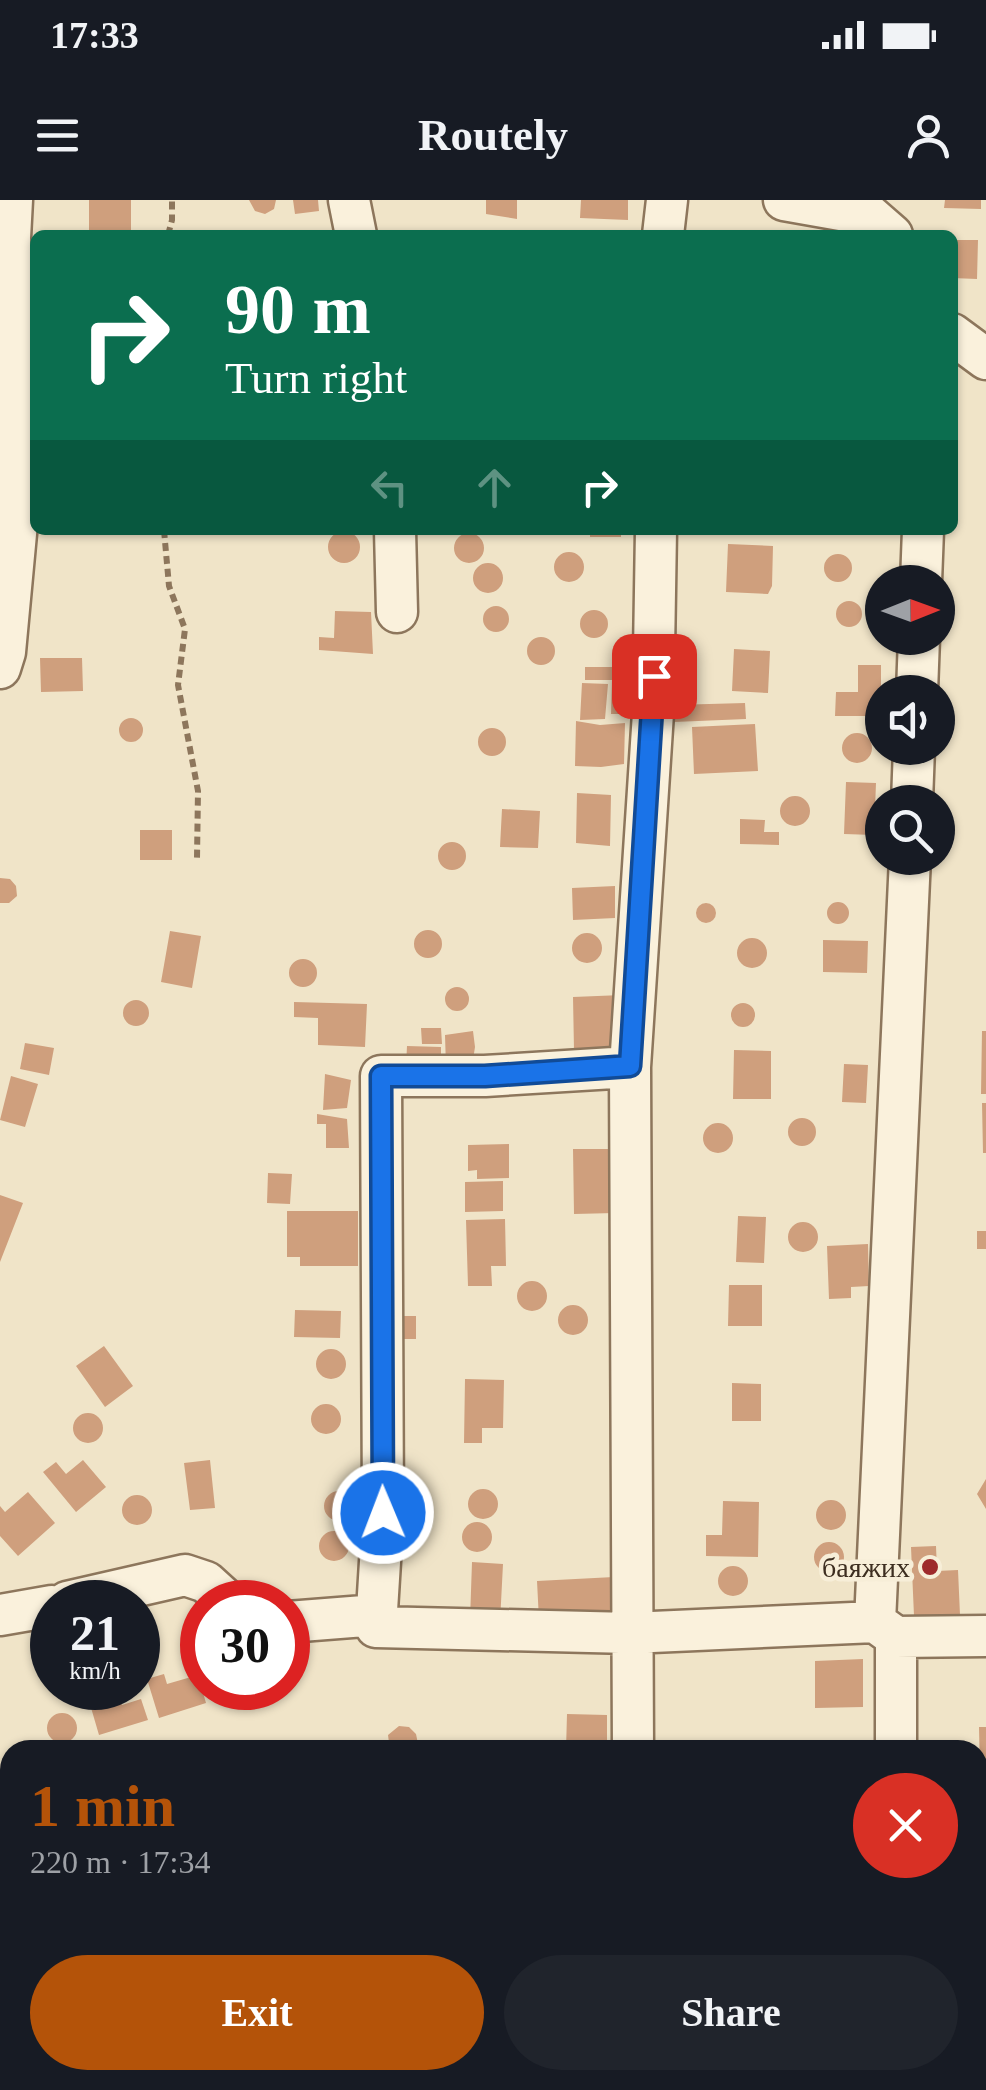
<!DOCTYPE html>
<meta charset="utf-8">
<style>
body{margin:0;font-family:"Times New Roman",serif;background:#20242c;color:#f1f3f6;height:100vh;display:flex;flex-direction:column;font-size:38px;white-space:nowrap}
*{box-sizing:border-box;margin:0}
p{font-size:32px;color:#9ea1a6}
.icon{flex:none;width:55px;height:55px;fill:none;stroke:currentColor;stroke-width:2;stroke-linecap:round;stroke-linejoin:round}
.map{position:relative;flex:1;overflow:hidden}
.sheet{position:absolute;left:0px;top:1540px;width:988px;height:350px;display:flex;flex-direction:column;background:#171b24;border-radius:30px 30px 0 0;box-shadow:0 2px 8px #0004}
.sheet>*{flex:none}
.top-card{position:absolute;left:30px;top:30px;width:928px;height:305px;border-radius:15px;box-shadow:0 2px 8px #0004;background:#0b6e4f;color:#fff;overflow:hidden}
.needle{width:65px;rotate:89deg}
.buttons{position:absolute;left:865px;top:365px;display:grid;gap:20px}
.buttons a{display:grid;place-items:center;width:90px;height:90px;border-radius:50%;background:#171b24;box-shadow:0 2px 8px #0004;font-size:50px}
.speed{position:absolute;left:30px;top:1380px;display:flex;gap:20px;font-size:50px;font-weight:700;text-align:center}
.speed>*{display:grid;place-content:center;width:130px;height:130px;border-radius:50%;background:#171b24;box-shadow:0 2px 8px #0004;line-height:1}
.speed small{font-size:25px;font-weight:400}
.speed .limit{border:15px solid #d22;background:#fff;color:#111}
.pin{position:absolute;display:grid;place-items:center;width:85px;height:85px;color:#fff;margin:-42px;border-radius:20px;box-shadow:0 5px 15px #0006}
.me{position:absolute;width:110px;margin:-55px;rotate:359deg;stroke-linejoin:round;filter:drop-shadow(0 0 8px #0008)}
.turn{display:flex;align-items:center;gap:35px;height:210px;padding:0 30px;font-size:45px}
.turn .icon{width:130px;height:130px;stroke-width:2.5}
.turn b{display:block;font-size:70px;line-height:85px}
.lanes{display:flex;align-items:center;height:95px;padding:0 30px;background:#0003;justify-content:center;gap:50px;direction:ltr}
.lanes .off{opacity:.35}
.round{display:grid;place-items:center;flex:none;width:105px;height:105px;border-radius:52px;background:#20242c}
.head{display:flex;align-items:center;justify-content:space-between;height:170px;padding:0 30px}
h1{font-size:60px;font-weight:800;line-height:75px;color:#b45309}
.primary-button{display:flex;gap:20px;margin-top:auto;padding:20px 30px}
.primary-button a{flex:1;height:115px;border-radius:60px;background:#b45309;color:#fff;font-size:40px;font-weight:800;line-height:115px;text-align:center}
.primary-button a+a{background:#20242c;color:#f1f3f6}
.status{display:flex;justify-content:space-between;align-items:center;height:70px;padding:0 50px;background:#171b24;direction:ltr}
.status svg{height:28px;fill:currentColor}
header{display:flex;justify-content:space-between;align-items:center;height:130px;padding:0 30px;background:#171b24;font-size:45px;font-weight:800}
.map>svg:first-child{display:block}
</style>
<div class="status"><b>17:33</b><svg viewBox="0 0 49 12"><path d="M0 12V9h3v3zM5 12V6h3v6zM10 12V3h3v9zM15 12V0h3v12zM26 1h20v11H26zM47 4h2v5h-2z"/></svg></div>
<header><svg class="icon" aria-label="menu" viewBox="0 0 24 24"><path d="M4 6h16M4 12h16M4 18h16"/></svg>Routely<svg class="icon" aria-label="person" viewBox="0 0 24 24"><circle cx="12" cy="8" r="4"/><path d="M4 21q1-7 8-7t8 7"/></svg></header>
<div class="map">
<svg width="986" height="1890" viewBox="0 0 986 1890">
<rect width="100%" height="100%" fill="#f0e4c8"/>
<!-- building -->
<path fill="#cf9f7d" d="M89,0h42v35h-42z
M249,0h27l-2,9 -9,5 -10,-3z
M293,0h25l1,11 -24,3z
M486,0h31v19l-31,-5z
M581,0h47v20l-48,-2z
M945,0h36v9l-37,-1z
M952,40h26l-1,39 -25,-1z
M590,330h31v7h-31z
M328 347a16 16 0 1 1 32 0a16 16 0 1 1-32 0Z
M454 348a15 15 0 1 1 30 0a15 15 0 1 1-30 0Z
M728,344l45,2 -1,40 -4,8 -42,-2z
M554 367a15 15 0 1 1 30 0a15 15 0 1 1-30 0Z
M824 368a14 14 0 1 1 28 0a14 14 0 1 1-28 0Z
M473 378a15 15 0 1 1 30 0a15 15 0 1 1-30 0Z
M836 414a13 13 0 1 1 26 0a13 13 0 1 1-26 0Z
M483 419a13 13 0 1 1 26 0a13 13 0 1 1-26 0Z
M580 424a14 14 0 1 1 28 0a14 14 0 1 1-28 0Z
M335,411l36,1 2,42 -54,-4v-13l15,1z
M527 451a14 14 0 1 1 28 0a14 14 0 1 1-28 0Z
M734,449l36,2 -2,42 -36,-2z
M40,458h42l1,33 -42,1z
M858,465h23v51h-46l1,-24h22z
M585,467h38v47h-12l1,-34h-27z
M582,483l26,1 -3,35 -25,1z
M745,503l1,16 -72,3 -1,-17z
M119 530a12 12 0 1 1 24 0a12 12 0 1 1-24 0Z
M576,521l24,4 25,-2 -1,41 -23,3 -26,-1z
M755,524l3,47 -64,3 -2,-47z
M478 542a14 14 0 1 1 28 0a14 14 0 1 1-28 0Z
M842 548a15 15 0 1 1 30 0a15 15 0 1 1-30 0Z
M846,582l30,1 -2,52 -30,-1z
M577,593l34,2 -1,51 -34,-3z
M780 611a15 15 0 1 1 30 0a15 15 0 1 1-30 0Z
M502,609l38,2 -2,37 -38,-1z
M740,619l25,1 -1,12h15v13l-39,-1z
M140,630h32v30h-32z
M438 656a14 14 0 1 1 28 0a14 14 0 1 1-28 0Z
M0,678l10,1 6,7 1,10 -8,7h-9z
M615,686v32l-42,2 -1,-32z
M827 713a11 11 0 1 1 22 0a11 11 0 1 1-22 0Z
M696 713a10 10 0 1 1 20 0a10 10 0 1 1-20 0Z
M414 744a14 14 0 1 1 28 0a14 14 0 1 1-28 0Z
M170,731l31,5 -9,52 -31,-6z
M572 748a15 15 0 1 1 30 0a15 15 0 1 1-30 0Z
M737 753a15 15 0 1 1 30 0a15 15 0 1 1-30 0Z
M823,740l45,1 -1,32 -44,-1z
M289 773a14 14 0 1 1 28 0a14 14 0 1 1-28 0Z
M445 799a12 12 0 1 1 24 0a12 12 0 1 1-24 0Z
M622,795l1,54 -49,1 -1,-53z
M123 813a13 13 0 1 1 26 0a13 13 0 1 1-26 0Z
M294,802l73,2 -2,43 -47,-2v-27l-24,-1z
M731 815a12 12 0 1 1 24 0a12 12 0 1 1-24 0Z
M421,828h20l1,16h-20z
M473,831l2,16 -3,19 -26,1 -1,-32z
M982,831h4v63h-5z
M25,843l29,5 -5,27 -29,-6z
M407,846l34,1v19h-35z
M734,850l37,1v48h-38z
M844,864l24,1 -2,38 -24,-1z
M325,874l26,6 -4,28 -24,2z
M11,876l27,8 -13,43 -25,-7z
M982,903h4v50h-3z
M317,914l30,5 2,29h-23v-24h-9z
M788 932a14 14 0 1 1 28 0a14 14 0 1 1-28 0Z
M703 938a15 15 0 1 1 30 0a15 15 0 1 1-30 0Z
M509,944v34l-32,1v-9l-9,1v-26z
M573,949h41l1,64 -41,1z
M268,973l24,1 -2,30 -23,-1z
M503,981v30l-38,1v-30z
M0,995l23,8 -23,59z
M287,1011h71v55h-58v-9h-13z
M738,1016l28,1 -2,46 -28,-1z
M505,1019l1,47h-15l1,20h-24l-2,-66z
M788 1037a15 15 0 1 1 30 0a15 15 0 1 1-30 0Z
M977,1031h9v18h-9z
M868,1044l1,42 -18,1v11l-22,1 -2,-53z
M517 1096a15 15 0 1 1 30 0a15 15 0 1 1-30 0Z
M729,1085h33v41h-34z
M558 1120a15 15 0 1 1 30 0a15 15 0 1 1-30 0Z
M295,1110l46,1 -1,27 -46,-1z
M391,1116h25v23h-24z
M104,1146l29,40 -28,21 -29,-41z
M316 1164a15 15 0 1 1 30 0a15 15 0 1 1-30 0Z
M465,1179l39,1 -1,48h-21v15h-18z
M732,1183l29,1v37h-29z
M311 1219a15 15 0 1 1 30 0a15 15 0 1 1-30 0Z
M73 1228a15 15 0 1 1 30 0a15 15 0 1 1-30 0Z
M83,1260l23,27 -30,25 -33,-40 13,-10 10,12z
M210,1260l5,48 -25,2 -6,-47z
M986,1279v30l-9,-15z
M468 1304a15 15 0 1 1 30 0a15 15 0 1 1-30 0Z
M324 1306a15 15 0 1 1 30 0a15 15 0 1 1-30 0Z
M28,1292l27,31 -37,33 -18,-20v-30l5,6z
M122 1310a15 15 0 1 1 30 0a15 15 0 1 1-30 0Z
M816 1315a15 15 0 1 1 30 0a15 15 0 1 1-30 0Z
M723,1301l36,1 -1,55 -52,-1v-21h16z
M462 1337a15 15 0 1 1 30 0a15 15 0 1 1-30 0Z
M319 1346a15 15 0 1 1 30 0a15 15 0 1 1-30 0Z
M814 1357a15 15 0 1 1 30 0a15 15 0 1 1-30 0Z
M936,1346l1,25 21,-1 2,45 -46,1 -3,-69z
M472,1362l31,2 -3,58 -30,-2z
M718 1381a15 15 0 1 1 30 0a15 15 0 1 1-30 0Z
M614,1377l2,40 -77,3 -2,-39z
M863,1459v48l-48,1v-47z
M164,1474l3,10 31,-9 8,28 -47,15 -12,-39z
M108,1488h8l6,17 19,-6 7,21 -49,15 -12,-41z
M47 1528a15 15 0 1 1 30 0a15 15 0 1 1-30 0Z
M567,1514l40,1v35h-41z
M399,1526l10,1 7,7 2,10 -3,6h-25l-2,-15z
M979,1527h7v47h-6z
M227,1880h23l5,10h-31z"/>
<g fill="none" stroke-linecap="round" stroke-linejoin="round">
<defs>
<path id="minor" d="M349,0l7,35
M784,0l85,15 23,20
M663,35l4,-35
M952,134l34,25
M395,330l2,82
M921,382l2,-52
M0,468l5,-16 12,-129 -7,-285 2,-38
M917,492l2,-54
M912,602l2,-54
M630,867l-145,9h-104l2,437 -7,114 254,6 245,-11
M67,1402l118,-27 21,7 22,20
M0,1415l52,-9
M288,1422l89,-7
M896,1437l90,-1
M633,1550l-3,-683 23,-354 3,-183
M896,1550v-113l-21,-15 35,-764
M640,1880v10
M895,1890v-10"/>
</defs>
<!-- minor casing -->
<use href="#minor" stroke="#8d765c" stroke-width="45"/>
<!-- path -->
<path stroke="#8d765c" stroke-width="6" stroke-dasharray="8 5" stroke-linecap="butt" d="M168,35l4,-15v-20
M164,330l5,56 16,43 -7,56 20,106 -1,67"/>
<!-- minor -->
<use href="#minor" stroke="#faf1dc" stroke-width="40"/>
</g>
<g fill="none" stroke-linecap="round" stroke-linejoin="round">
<defs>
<path id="route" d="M383,1313l-2,-437h104l145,-10 24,-390"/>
</defs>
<!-- route casing -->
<use href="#route" stroke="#114b97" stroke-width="25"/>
<!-- route -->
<use href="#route" stroke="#1a73e8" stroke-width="18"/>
</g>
<!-- markers -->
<circle fill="#9e2a2b" stroke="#f7eed8" stroke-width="4" cx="930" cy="1367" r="10"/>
<g text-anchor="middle" stroke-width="9" stroke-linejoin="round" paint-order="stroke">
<!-- poi labels -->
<g font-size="28" fill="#3d2e20" stroke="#f7eed8" text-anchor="end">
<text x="910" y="1377">баяжих</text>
</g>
</g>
</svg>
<div class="buttons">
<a><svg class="needle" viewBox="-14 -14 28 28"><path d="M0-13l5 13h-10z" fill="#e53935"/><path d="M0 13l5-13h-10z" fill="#9ea1a6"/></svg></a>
<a><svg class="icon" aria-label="sound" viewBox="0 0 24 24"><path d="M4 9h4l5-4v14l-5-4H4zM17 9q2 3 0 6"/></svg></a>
<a><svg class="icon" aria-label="search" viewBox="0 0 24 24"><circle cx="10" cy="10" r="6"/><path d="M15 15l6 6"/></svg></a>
</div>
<div class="speed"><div>21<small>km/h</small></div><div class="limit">30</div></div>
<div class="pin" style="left:654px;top:476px;background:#d93025"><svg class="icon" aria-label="arrive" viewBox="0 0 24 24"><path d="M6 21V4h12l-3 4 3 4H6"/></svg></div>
<svg class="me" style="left:383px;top:1313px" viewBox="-20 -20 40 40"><circle r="17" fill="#1a73e8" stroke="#fff" stroke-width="3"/><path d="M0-11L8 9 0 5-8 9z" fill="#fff"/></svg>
<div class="top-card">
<div class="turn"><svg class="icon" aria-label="right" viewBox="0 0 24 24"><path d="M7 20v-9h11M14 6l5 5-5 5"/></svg><div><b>90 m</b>Turn right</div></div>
<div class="lanes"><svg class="icon off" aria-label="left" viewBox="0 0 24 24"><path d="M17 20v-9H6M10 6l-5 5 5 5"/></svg><svg class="icon off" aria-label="ahead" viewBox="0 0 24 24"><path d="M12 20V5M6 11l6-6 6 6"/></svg><svg class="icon" aria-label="right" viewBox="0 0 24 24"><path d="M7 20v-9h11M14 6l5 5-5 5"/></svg></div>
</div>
<section class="sheet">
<div class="head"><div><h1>1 min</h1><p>220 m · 17:34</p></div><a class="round" style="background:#d93025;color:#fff"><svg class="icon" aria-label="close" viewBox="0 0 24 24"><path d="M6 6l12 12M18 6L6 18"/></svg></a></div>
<div class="primary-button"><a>Exit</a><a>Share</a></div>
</section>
</div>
